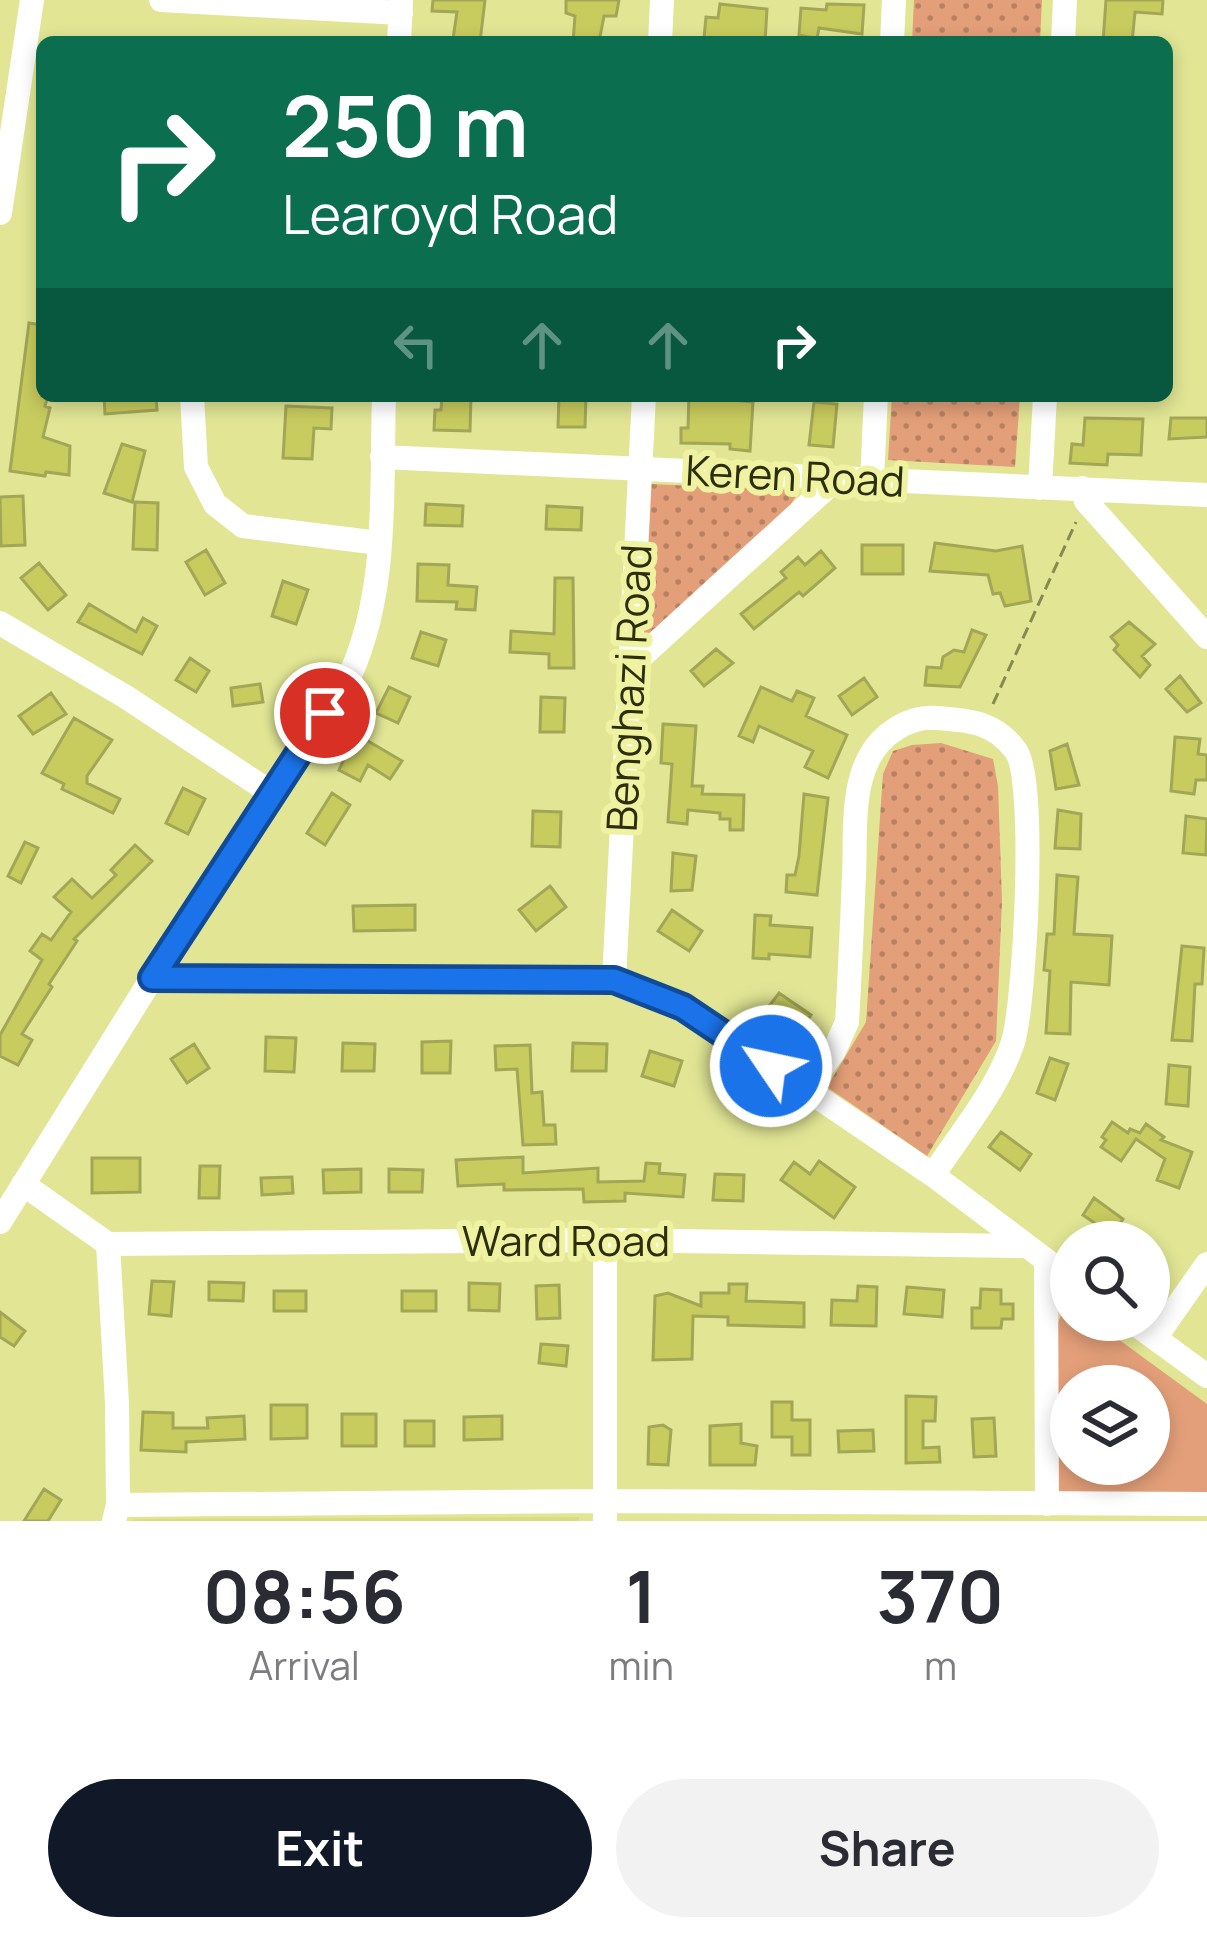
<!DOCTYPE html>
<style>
body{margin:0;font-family:Manrope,sans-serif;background:#f2f2f3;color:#2b2b33;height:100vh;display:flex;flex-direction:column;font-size:45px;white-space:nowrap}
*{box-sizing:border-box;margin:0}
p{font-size:39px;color:#7c7c81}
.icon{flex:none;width:66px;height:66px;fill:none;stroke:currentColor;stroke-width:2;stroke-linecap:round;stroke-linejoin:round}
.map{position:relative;height:1521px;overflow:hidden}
.details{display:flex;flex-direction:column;background:#fff;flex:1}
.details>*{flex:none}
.top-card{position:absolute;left:36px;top:36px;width:1137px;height:366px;border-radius:18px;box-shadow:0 6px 18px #0003;background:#0b6e4f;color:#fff;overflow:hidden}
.buttons{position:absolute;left:1050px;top:1221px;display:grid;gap:24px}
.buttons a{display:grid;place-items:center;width:120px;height:120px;border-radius:50%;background:#fff;box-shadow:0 6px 18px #0003;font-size:60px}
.pin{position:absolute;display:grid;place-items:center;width:102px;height:102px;color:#fff;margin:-51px;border:6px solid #fff;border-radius:50%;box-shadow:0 3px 12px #0007}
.me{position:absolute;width:132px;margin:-66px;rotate:304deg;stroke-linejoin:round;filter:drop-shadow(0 0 9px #0008)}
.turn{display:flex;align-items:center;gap:42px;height:252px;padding:0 48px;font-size:54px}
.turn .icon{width:156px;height:156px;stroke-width:2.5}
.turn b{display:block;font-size:84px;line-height:102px}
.lanes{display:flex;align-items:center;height:114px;padding:0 48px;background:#0003;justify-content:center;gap:60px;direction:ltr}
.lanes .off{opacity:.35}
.eta{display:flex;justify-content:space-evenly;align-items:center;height:204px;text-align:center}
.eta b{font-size:72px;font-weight:700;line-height:84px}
.cta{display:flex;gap:24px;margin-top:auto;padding:24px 48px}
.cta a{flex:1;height:138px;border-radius:72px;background:#111827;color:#fff;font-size:48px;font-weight:700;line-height:138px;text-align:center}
.cta a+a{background:#f2f2f3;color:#2b2b33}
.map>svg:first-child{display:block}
</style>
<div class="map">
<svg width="1207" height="1521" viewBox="0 0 1207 1521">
<defs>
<pattern id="park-dots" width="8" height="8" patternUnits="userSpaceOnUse" patternTransform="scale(3)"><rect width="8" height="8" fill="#e39f79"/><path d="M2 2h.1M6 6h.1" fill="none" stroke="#b88262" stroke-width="1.8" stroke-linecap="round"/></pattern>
</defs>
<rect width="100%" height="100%" fill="#e1e594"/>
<!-- built -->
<path fill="#d8dc83" d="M579,1517v4h-446l1,-2z"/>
<!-- green -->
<path fill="#e39f79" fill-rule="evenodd" d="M1063,1311l8,3v6h21l115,84v89h-152l1,-166zM1071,1386h78v78h-78z"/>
<!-- park -->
<path fill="url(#park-dots)" d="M914,0h128l-2,42h-128z
M892,396h128l-5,71 -127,-7z
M650,484l135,6 11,6 -8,13 -149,134z
M941,743l52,16 5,27 4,115 -6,140 -69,115 -100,-69 39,-65 17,-248 10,-23 19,-6z"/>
<!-- building -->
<path fill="#c8cb5d" stroke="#a3a657" stroke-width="3" d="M433,0h52l-5,42 -27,-3 4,-27 -25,-1z
M566,0h53l-3,16h-12l-5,26h-26l2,-26 -9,-3z
M1106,0h57l-1,14 -27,-2 -3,30h-29z
M720,4l47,5 -2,33h-51v-4h-10l2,-21 12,1z
M827,4l37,1 -2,29 -43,-6 -2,11 -18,-4 2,-27 25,2z
M29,323l13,2v71h6l-3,10 5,2 -7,29 27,9 -1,29 -23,-3 -1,4 -35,-5z
M104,396h52l1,14 -52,4z
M442,396h29l-1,35 -36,-1 1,-20h6z
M559,396h27l-1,31h-27z
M689,396l64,6 -3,49 -20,-2v-5l-49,-1v-15h7z
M814,402l23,2 -4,43 -24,-2z
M286,406l46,2 -1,21 -17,-1 -2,31 -29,-1z
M1085,418l58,1 -2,36 -33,-1 -1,11 -37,-2 2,-19 11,1z
M1171,418h36v19l-38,2z
M122,444l23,7 -13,51 -28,-9z
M23,496l2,49 -24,1 -1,-49z
M135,502l23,1 -1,47 -24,-1z
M426,504l37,2 -1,20 -37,-1z
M547,506l35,2 -1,22 -35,-1z
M935,543l61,8 26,-5 9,55 -26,5 -5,-13 -7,1 -5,-19 -58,-4z
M862,545h41v29h-41z
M206,550l19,33 -20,12 -19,-33z
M821,551l14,17 -32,28 -4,-4 -45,37 -13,-15 45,-36 -5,-6 17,-15 7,8z
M39,563l27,32 -18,15 -27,-32z
M418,564l31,1 -1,20 29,2 -2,23 -19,-1 1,-7 -40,-1z
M555,578h18l1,90h-25v-14l-39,-2 1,-21 43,3z
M283,581l25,9 -12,34 -24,-8z
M89,604l47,28 7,-14 14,8 -15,28 -64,-32z
M1129,622l26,22 -13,12 8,9 -10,12 -26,-27 4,-5 -7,-8z
M972,630l14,5 -26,52 -35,-2 2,-18 14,1 2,-11 11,-7 10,2z
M421,632l25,8 -8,26 -26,-8z
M716,649l17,14 -29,23 -13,-15z
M190,658l19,13 -13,21 -20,-12z
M1180,676l21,27 -14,9 -21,-23z
M864,678l13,19 -25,18 -13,-19z
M260,684l3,18 -30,4 -2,-18z
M389,687l21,10 -12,26 -22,-10z
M761,687l31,14 5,-10 17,7 -8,18 41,19 -19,43 -23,-11 8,-16 -54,-25 -6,16 -14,-6z
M51,693l15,21 -33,20 -14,-18z
M541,697l24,1 -1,34h-24z
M74,718l38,22 -25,36v7l33,16 -7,14 -51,-24 2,-5 -22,-11z
M663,724l33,2 -4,60h11l-1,8 42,1 -1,35h-13v-11h-10v-6l-32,-3 -1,14 -19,-2 4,-58 -11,-1z
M356,734l46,27 -12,18 -22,-14 -8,16 -21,-11z
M1175,737l25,2 -2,15 9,1v25h-11l-2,14 -23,-3z
M1067,744l12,41 -23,4 -6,-38z
M183,788l22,11 -17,35 -22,-11z
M332,793l18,12 -25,40 -18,-12z
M804,794l24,4 -11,97 -31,-3 1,-17h8l4,-19z
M1058,810l23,4 -1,35 -25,-1z
M533,811l28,1 -1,35 -28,-1z
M1186,816l21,3 -1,36 -23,-2z
M25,842l13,6 -17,35 -13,-7z
M135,845l17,16 -78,78 3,2 -28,43 3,3 -30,47 10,6 -14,25 -18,-9v-21l42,-75 -12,-9 12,-17 9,6 20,-28 -17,-15 18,-18 20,19 24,-23 -5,-5z
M673,853l23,3 -4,34 -21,1z
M1057,875l21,2 -4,57 38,2 -3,49 -38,-3 -1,52 -24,-1 4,-62 -6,-1 3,-36h7z
M550,886l16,21 -30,24 -17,-21z
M415,905v25l-61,1 -1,-25z
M672,910l30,21 -13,20 -31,-20z
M755,915l16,1 -1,9 42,3 -2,29 -41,-3v5l-16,-1z
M1182,946l22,2 -2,36h-7l-3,57 -20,-1z
M779,993l32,22 -12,17 -32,-23z
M266,1037l30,1 -2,34 -29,-1z
M451,1041l-1,32h-28v-31z
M343,1043l32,1 -1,27h-32z
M573,1043l34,1 -1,27h-34z
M194,1044l15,24 -22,15 -16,-24z
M530,1045l2,48 10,-1 2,33h11l1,19 -33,1 -6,-76 -21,1 -1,-24z
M650,1051l32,10 -8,25 -32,-10z
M1050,1058l18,6 -13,36 -18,-7z
M1169,1065l21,2 -2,39 -22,-2z
M1112,1122l16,11 2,-4 10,4 6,-9 18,13 -3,3 31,12 -13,36 -22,-8 8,-21 -29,-20 -15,22 -20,-14 5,-7 -4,-3z
M1001,1132l30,22 -11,16 -31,-23z
M523,1157v16l75,-5v14l46,-1 2,-18 14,1 -1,9 26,2 -2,22 -58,-4v8l-41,1 -1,-13 -79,1v-6l-46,2 -2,-26z
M92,1158h48v34l-48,1z
M819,1161l36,26 -21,31 -53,-38 13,-18 16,12z
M200,1166h20l-1,32h-20z
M361,1169v23l-37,1 -1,-23z
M389,1169l34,1 -1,22h-33z
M715,1174l29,1 -1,26 -30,-1z
M292,1177l1,16 -31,2 -1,-17z
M1094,1198l29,21 -11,16 -29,-20z
M152,1281l22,1 -3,34 -22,-2z
M209,1282l35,1 -1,18 -34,-1z
M469,1283l31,1 -1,27 -30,-1z
M729,1284h18l-1,17 58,2v24l-76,-2v-8l-35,-1 -1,43 -39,1 2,-64 13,-3 33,13v-13h28z
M559,1285l1,33 -23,1 -1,-33z
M858,1286l19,1 -1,39 -45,-1 1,-25 25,1z
M907,1287l37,3 -2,27 -38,-3z
M981,1289l20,1v14h12v15h-11l-1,9h-29v-20h8z
M274,1291h32v20h-32z
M402,1291h34v20h-34z
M0,1312l25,19 -11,15 -14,-9z
M541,1344l27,2 -2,20 -27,-3z
M906,1396l30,1 -1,24h-12v27l16,-1 1,15 -34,1z
M772,1402h20v18h18v35h-18v-18h-20z
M271,1405h36v33l-36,1z
M143,1412l30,1v15h35l-1,-10 37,-2 1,23 -59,3v10l-45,-2z
M342,1414h34v32h-34z
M502,1416v23l-38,1v-23z
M994,1418l2,38 -22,1 -2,-38z
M405,1421h29v25h-29z
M741,1424v19l16,3 -2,19h-45v-39z
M663,1425l8,5 -3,35 -20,-1 1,-37z
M873,1430l1,21 -35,1 -1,-21z
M44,1489l17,11 -13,21h-24z"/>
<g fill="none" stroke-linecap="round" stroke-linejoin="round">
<!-- path -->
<path stroke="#868950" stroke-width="3" stroke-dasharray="12 6" stroke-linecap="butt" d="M993,704l83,-182"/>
<!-- minor -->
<path stroke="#fff" stroke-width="24" d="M161,0l240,13
M399,42l2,-40
M660,42l2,-42
M892,42l2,-42
M1063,42l2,-42
M0,213l32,-213
M192,396l4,71 19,37 28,22 136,17
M382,457l825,38
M872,480l4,-84
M1040,488l5,-92
M1082,488l4,13 121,136
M0,623l126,74 147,97
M630,667l204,-186
M152,978l462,2 54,20 33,18 232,157 138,104
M614,980l30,-584
M806,1090l28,-39 13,-29c3,-49 5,-98 7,-147 2,-37 -3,-83 15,-117 12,-24 40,-42 67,-40 33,2 59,4 80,33 21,30 9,251 -3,291 -15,47 -53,92 -80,133
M23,1184l85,60 9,159 1,102 -4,16
M0,1222l152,-244 199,-305c38,-86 30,-184 33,-277
M605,1240v281
M108,1244l497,-4 420,6
M1046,1261l1,243
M1130,1320l77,56
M1155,1338l52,-74
M118,1505l487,-4 602,3"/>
</g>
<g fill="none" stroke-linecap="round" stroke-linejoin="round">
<defs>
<path id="route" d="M325,713l-173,265 462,2 69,27 88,59"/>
</defs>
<!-- route casing -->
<use href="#route" stroke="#114b97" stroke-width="30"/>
<!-- route -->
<use href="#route" stroke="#1a73e8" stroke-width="21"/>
</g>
<g text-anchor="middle" stroke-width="12" stroke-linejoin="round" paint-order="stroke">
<!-- street labels -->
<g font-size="42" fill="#2d2e0d" stroke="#eef2a1">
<text transform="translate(795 476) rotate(3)" y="15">Keren Road</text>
<text transform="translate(629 688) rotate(-87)" y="15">Benghazi Road</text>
<text x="566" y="1256">Ward Road</text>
</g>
</g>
</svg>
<div class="buttons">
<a><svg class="icon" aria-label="search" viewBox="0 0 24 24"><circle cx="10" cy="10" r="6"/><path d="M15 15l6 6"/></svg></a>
<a><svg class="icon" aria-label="layers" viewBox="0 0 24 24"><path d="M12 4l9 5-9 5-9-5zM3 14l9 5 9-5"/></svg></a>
</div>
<div class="pin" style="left:325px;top:713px;background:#d93025"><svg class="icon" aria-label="arrive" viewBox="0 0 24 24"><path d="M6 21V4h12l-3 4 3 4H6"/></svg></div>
<svg class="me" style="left:771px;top:1066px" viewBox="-20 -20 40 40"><circle r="17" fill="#1a73e8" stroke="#fff" stroke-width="3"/><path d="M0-11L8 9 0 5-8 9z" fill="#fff"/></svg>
<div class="top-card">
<div class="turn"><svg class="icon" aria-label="right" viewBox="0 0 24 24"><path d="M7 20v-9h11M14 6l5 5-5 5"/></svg><div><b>250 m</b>Learoyd Road</div></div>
<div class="lanes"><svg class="icon off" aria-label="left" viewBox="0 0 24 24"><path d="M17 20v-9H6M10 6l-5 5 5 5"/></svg><svg class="icon off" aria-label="ahead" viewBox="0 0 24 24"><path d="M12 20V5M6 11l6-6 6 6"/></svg><svg class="icon off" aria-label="ahead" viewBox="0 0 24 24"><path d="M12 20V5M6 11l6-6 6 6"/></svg><svg class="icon" aria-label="right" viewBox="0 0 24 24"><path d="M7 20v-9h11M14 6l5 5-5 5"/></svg></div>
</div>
</div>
<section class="details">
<div class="eta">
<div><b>08:56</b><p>Arrival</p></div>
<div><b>1</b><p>min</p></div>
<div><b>370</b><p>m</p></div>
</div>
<div class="cta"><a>Exit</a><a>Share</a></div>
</section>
